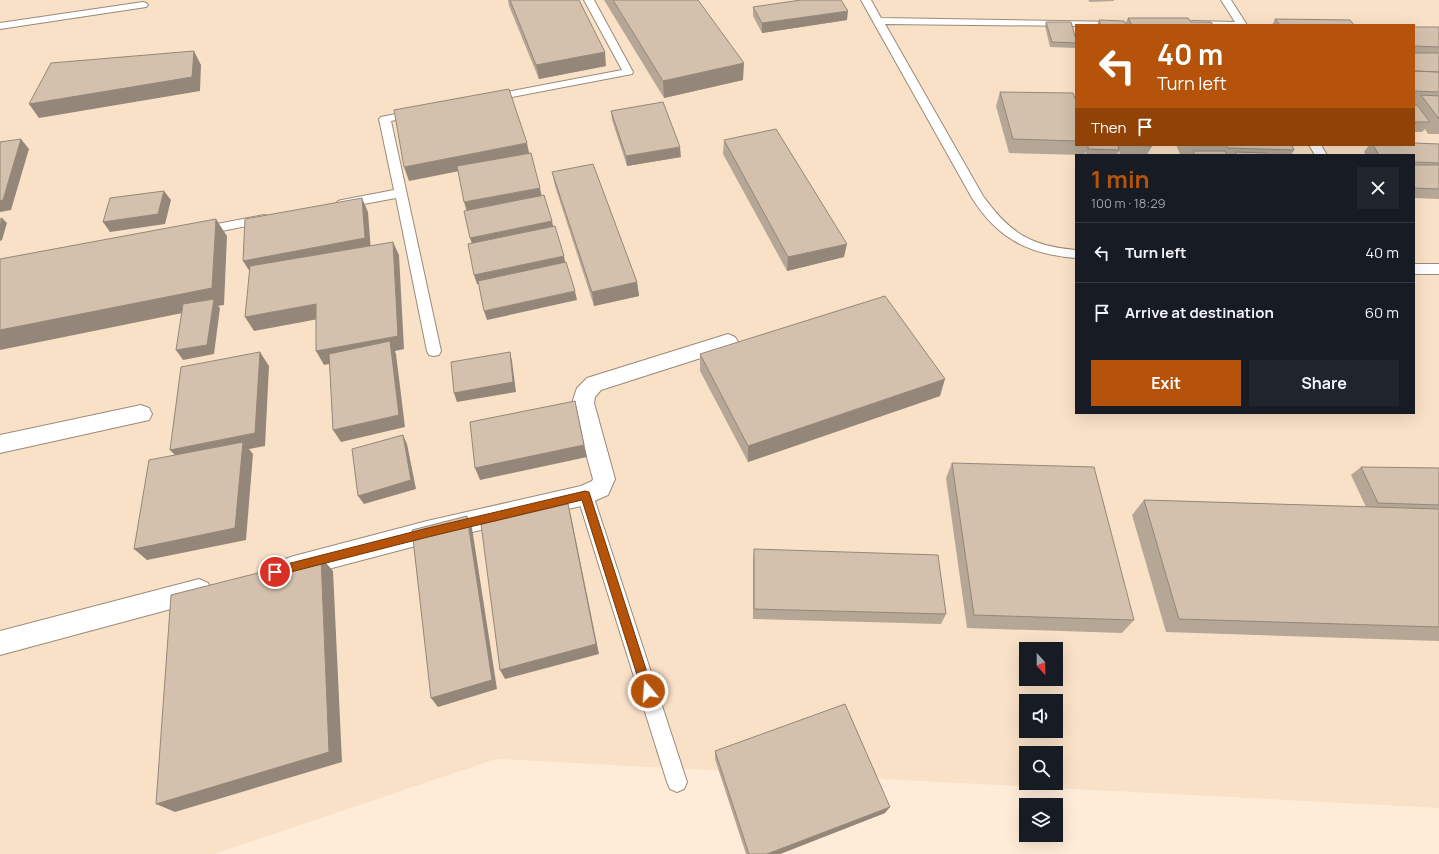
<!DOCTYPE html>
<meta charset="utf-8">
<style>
body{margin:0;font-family:Manrope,sans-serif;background:#20242c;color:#f1f3f6;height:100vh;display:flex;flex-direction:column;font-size:15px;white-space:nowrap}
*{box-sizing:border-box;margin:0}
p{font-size:13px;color:#9ea1a6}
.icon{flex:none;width:22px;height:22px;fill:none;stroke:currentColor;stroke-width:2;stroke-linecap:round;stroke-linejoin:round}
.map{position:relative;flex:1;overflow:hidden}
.sheet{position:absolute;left:1075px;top:154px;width:340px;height:260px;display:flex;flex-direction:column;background:#171b24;border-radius:0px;box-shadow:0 4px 16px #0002}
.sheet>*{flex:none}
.guide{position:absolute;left:1075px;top:24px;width:340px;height:122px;border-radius:0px;box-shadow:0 4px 16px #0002;background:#b45309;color:#fff;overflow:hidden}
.needle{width:26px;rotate:159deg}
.tools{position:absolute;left:1019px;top:642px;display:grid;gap:8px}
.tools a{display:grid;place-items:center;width:44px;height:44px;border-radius:0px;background:#171b24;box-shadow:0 4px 16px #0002;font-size:20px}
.pin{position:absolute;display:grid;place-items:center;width:34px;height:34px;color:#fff;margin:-17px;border:2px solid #fff;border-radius:50%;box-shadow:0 1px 4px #0007}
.me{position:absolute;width:44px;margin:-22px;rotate:342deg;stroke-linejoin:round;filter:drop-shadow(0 0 3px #0008)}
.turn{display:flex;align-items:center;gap:14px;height:84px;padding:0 16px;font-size:18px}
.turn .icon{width:52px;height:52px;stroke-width:2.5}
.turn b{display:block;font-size:28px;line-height:34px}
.then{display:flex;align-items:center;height:38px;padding:0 16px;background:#0003;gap:8px;font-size:15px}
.round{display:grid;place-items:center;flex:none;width:42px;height:42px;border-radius:0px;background:#20242c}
.overview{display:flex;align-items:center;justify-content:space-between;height:68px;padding:0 16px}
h1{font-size:24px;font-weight:700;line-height:30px;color:#b45309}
.cta{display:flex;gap:8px;margin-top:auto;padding:8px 16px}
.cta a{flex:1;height:46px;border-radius:0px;background:#b45309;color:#fff;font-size:16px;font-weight:700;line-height:46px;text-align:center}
.cta a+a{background:#20242c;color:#f1f3f6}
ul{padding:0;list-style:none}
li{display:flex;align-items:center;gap:12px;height:60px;padding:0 16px;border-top:1px solid #363941}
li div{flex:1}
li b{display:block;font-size:15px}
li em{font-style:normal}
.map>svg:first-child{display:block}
</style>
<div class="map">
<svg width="1439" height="854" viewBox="0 0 1439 854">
<rect width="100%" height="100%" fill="#ffecd8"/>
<!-- built -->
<path fill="#f9e1c7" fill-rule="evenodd" d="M0,0h1439v808l-943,-49 -282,95h-214zM1076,25h338v120h-338zM1076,155h338v258h-338zM1026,649h30v30h-30zM1026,701h30v30h-30zM1026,753h30v30h-30z"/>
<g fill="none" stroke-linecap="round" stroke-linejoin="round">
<defs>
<path id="service" d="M584,0h10l39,72 -1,2 -141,27 -4,-1 -1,-2 1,-2 4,-1 131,-25z
M861,0h10l10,18 239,4 1,3h-45v1l-191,-2 98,172c27,37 47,50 93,54v8c-48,-4 -78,-19 -104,-60z
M1221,0h10l16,25h-58l1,-3 3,-1 42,1z
M143,2l3,1 2,2 -2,2 -146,22v-6z
M415,110l4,1 1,2 -1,2 -28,6 50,230 -2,4 -5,1 -5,-1 -2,-4 -31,-153 -54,10 -4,-1 -2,-3 2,-3 4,-1 52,-10 -15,-71 2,-2z
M1309,145h12l6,10h-12z
M264,215l4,1 2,3 -2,3 -67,13 -4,-1 -2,-3 2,-3 4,-1z
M1414,264h25v10h-25z
M585,488l6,2 2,5 94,287 -3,7 -7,3 -7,-3 -3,-7 -90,-287 2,-5z"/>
<path id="minor" d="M728,334l7,3 3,5 -3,5 -134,43 -6,7 -1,6 21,76 -7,16 -23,10 -158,38 -133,35 -9,-3 -3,-8 3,-8 9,-3 133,-35 154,-35 11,-5 1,-2 -21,-76 5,-15 10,-10z
M141,405l8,3 3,6 -3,6 -149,33v-18z
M199,579l9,4 4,8 -4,8 -208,56v-24z"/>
</defs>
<!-- service casing -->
<use href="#service" stroke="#9b8a78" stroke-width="2"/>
<!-- minor casing -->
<use href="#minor" stroke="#9b8a78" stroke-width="2"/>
<!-- service -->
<use href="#service" fill="#fff" fill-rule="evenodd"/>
<!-- minor -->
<use href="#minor" fill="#fff" fill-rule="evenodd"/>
</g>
<!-- wall -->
<path fill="#b5a695" d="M508,0h71l27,66 -67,13 -30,-73z
M604,0h94l45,80 -79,18z
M1088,0h26v1l-24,1z
M753,7l94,13 -85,13 -9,-17z
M1128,18l63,4 22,3h-116l2,-5 26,4z
M1275,19l79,6h-82z
M1046,22l30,18v5l-1,3 -25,-1 -5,-21z
M1414,27h25v107h-11l-3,-5 -3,3h-8z
M1000,92l76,9v44h75l1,1 -5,9h-27l-1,-4 -2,4 -31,-1v-2l-2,3 -75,-2 -13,-47z
M611,111l70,46 -54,9 -15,-46z
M724,140l120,117 -57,14 -64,-117z
M1439,144v55l-25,-1v-43h-48l-2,-3 5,-7h45z
M1176,145h116l2,5 -3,5h-101l1,-1h-11z
M552,172l85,110 2,14 -45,10 -39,-120z
M700,354l240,42 -192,66 -48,-91z
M952,463l182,157 -12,13 -155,-5 -21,-150z
M1361,467l78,1v173l-273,-9 -34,-117 12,-15 222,7 -15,-32z
M754,549l192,65 -5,10 -188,-5v-59z
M715,751l170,62 -105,41h-34l-31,-95z"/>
<!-- shaded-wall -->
<path fill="#948779" d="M848,11l-1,9 -85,13v-10z
M194,51l7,14 -1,26 -161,27 -10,-14z
M605,52l1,14 -67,13 -3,-14z
M744,63l-1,17 -79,18 -1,-17z
M21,139l8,10 -18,61 -11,2v-11z
M527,143l3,14 -121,24 -5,-14z
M680,147l1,10 -54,9 -1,-10z
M540,188l2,9 -75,15 -3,-10z
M164,191l7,9 -6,24 -55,8 -7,-10z
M362,198l6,14 3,40 -119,23 -9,-14z
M2,218l5,5 -5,17 -2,1v-14z
M216,219l11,17 -3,69 -6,1 2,2 -6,46 -31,6 -7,-10 36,-43 -212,43v-20z
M552,221l2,9 -81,17 -3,-9z
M393,242l6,13 5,94 -9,2 1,3 9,73 -64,15 -8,-12 58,-78 -67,13 -8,-14z
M847,244l-3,13 -57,14 1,-14z
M564,256l2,10 -89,18 -3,-9z
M637,282l2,14 -45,10 -2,-14z
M575,291l2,9 -90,20 -3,-9z
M316,304l8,14 -70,13 -9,-14z
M260,352l9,14 -4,80 -16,3 4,5 -7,86 -99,20 -13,-11 48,-87 -12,-12z
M510,352l2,9 4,31 -59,10 -3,-9z
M945,379l-5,17 -192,66v-16z
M575,401l12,56 -107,23 -5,-12z
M403,435l4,9 9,45 -52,15 -6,-8z
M568,504l3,12 28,138 -94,25 -5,-9z
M467,516l5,12 25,161 -59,18 -7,-9z
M321,557l12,14 9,191 -167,50 -19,-8z
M890,807l-5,6 -105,41h-13z"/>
<!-- building -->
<path fill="#d3c1ad" stroke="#948779" d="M510,0h69l26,52 -69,13z
M613,0h85l46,63 -81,18z
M801,0h40l7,11 -86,12 -9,-16z
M1128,18h60l3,4h20l2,3h-81z
M1275,19l75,1 4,5h-74z
M1099,20l25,1 2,4h-25z
M1046,22h25l5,18v3l-24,-1z
M1414,27h25v20l-25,-1z
M194,51l-2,26 -163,27 22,-41z
M1414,53h25v19l-25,-1z
M1414,71l25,1v20l-25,-1z
M509,89l18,54 -123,24 -10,-57z
M1000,92l73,1 3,8v40l-63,-2z
M1421,95l18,1v23z
M663,102l17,45 -54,9 -15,-45z
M1414,105h3l13,17h-16z
M776,129l71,115 -59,13 -64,-117z
M21,139l-18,61 -3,1v-59z
M1414,143l25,1v19l-25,-1v-7h-35l-6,-10h41z
M1088,145h30l1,5 -31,-1z
M1125,145h26l1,1z
M1226,145h66l2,5 -66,-2z
M1193,151h32l2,4h-32z
M1235,152l32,1 1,2h-31z
M531,153l9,35 -76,14 -7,-36z
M593,164l44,118 -45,10 -40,-120z
M1414,165h25v24l-25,-1z
M164,191l-6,23 -55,8 7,-24z
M544,195l8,26 -82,17 -6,-27z
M362,198l3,40 -122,23 2,-42z
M2,218l-2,9v-8z
M216,219l-4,69 -212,42v-71z
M555,226l9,30 -90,19 -6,-31z
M393,242l5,94 -82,15v-47l-71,13 5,-51z
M566,262l9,29 -91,20 -6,-30z
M885,296l60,83 -197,67 -48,-92z
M214,299l-7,46 -31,5 7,-46z
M390,341l9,74 -66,15 -4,-76z
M260,352l-5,81 -85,17 11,-83z
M510,352l3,30 -59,11 -3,-31z
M575,401l9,44 -109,23 -5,-46z
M403,435l8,45 -53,16 -6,-47z
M243,442l-8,86 -101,21 15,-89z
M952,463l142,4 40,153 -160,-5z
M1361,467l78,1v37l-61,-2z
M1144,500l295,9v118l-260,-8z
M568,504l28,140 -96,26 -19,-146z
M467,516l25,164 -61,18 -19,-168z
M754,549l184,6 8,59 -192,-5z
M321,557l8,195 -173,52 15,-209z
M845,704l45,103 -123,47h-18l-34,-103z"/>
<!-- route -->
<path fill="#b45309" stroke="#753606" d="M585,491l4,1 1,3 63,196 -1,4 -4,2 -4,-2 -2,-4 -60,-191 -154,37 -153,39 -4,-1 -1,-3 1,-4 4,-1 153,-39z"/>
</svg>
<div class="tools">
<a><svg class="needle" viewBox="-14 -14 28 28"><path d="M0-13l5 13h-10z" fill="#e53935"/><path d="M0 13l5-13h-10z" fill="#9ea1a6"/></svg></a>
<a><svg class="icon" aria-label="sound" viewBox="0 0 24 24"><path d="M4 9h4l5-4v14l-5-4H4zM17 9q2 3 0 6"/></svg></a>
<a><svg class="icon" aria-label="search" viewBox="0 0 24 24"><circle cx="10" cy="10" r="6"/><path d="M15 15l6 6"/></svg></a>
<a><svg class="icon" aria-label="layers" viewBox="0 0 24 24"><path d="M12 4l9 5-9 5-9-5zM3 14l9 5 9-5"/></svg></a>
</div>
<div class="pin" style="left:275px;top:572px;background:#d93025"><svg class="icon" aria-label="arrive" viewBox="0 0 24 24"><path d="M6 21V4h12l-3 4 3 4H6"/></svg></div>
<svg class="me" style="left:648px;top:691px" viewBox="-20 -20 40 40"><circle r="17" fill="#b45309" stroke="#fff" stroke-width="3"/><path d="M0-11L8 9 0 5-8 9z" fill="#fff"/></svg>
<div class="guide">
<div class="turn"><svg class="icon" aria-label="left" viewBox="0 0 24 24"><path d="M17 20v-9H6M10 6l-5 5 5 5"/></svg><div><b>40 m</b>Turn left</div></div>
<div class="then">Then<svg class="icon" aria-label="arrive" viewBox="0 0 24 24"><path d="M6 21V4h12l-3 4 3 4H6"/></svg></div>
</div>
<section class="sheet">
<div class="overview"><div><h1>1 min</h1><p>100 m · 18:29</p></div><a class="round"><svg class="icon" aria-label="close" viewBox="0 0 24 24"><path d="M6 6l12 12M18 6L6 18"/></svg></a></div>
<ul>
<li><svg class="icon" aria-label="left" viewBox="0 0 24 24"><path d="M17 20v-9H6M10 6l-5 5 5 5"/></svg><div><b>Turn left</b></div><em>40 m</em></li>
<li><svg class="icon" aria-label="arrive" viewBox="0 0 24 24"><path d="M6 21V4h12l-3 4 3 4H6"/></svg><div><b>Arrive at destination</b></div><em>60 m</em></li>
</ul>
<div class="cta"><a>Exit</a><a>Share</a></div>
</section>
</div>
